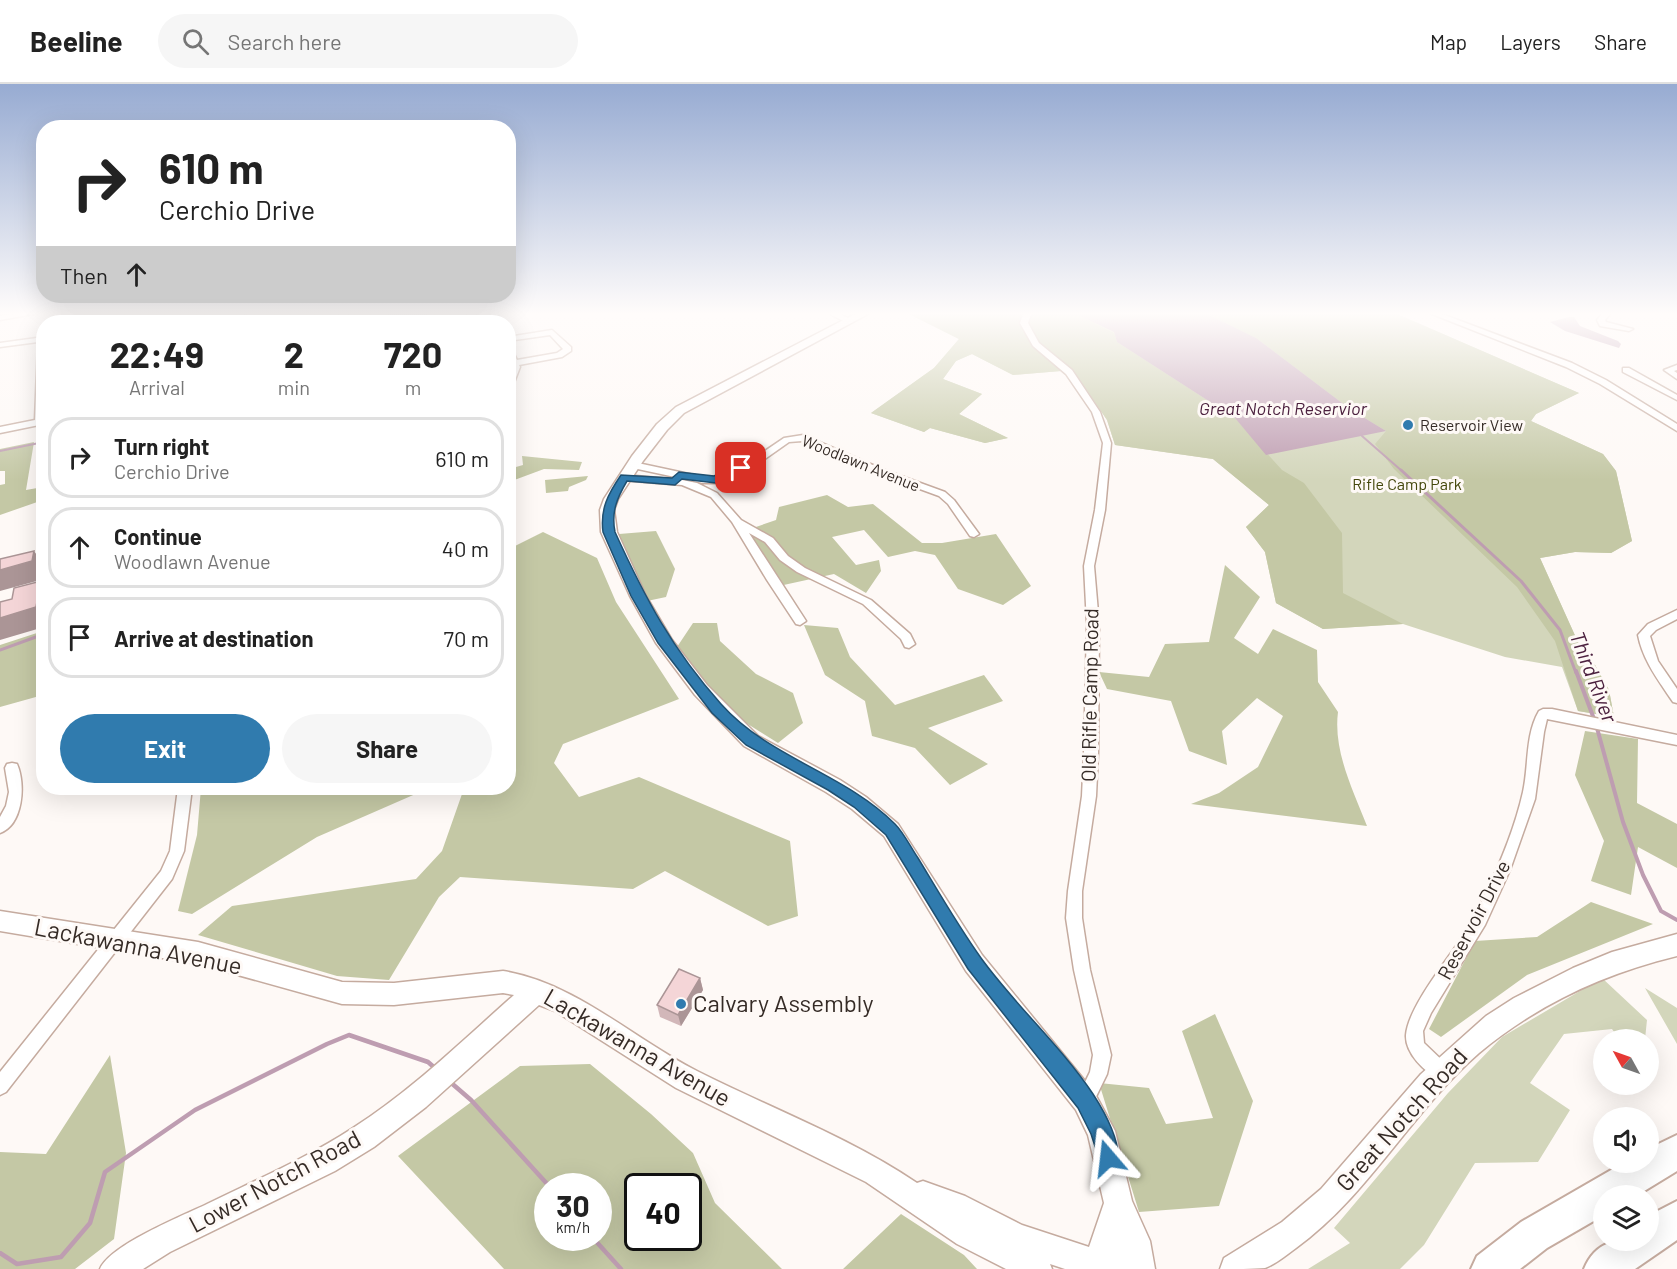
<!DOCTYPE html>
<style>
body{margin:0;font-family:Barlow,sans-serif;background:#f6f6f6;color:#222;height:100vh;display:flex;flex-direction:column;font-size:22px;white-space:nowrap}
*{box-sizing:border-box;margin:0}
p{font-size:20px;color:#767676}
.icon{flex:none;width:33px;height:33px;fill:none;stroke:currentColor;stroke-width:2;stroke-linecap:round;stroke-linejoin:round}
.map{position:relative;flex:1;overflow:hidden}
.drawer{position:absolute;left:36px;top:231px;width:480px;height:480px;display:flex;flex-direction:column;background:#fff;border-radius:24px;box-shadow:0 6px 24px #0002}
.drawer>*{flex:none}
.top-card{position:absolute;left:36px;top:36px;width:480px;height:183px;border-radius:24px;box-shadow:0 6px 24px #0002;background:#fff;color:#222;overflow:hidden}
.needle{width:39px;rotate:310deg}
.fabs{position:absolute;left:1593px;top:945px;display:grid;gap:12px}
.fabs a{display:grid;place-items:center;width:66px;height:66px;border-radius:50%;background:#fff;box-shadow:0 6px 24px #0002;font-size:30px}
.speed{position:absolute;left:534px;top:1089px;display:flex;gap:12px;font-size:30px;font-weight:700;text-align:center}
.speed>*{display:grid;place-content:center;width:78px;height:78px;border-radius:50%;background:#fff;box-shadow:0 6px 24px #0002;line-height:1}
.speed small{font-size:15px;font-weight:400}
.speed .limit{border:3px solid #111;border-radius:9px;background:#fff;color:#111}
.pin{position:absolute;display:grid;place-items:center;width:51px;height:51px;color:#fff;margin:-26px;border-radius:12px;box-shadow:0 3px 9px #0006}
.me{position:absolute;width:66px;margin:-33px;rotate:343deg;stroke-linejoin:round;filter:drop-shadow(0 0 4px #0008)}
.turn{display:flex;align-items:center;gap:21px;height:126px;padding:0 24px;font-size:27px}
.turn .icon{width:78px;height:78px;stroke-width:2.5}
.turn b{display:block;font-size:42px;line-height:51px}
.then{display:flex;align-items:center;height:57px;padding:0 24px;background:#0003;gap:12px;font-size:22px}
.eta{display:flex;justify-content:space-evenly;align-items:center;height:102px;text-align:center}
.eta b{font-size:36px;font-weight:700;line-height:42px}
.cta{display:flex;gap:12px;margin-top:auto;padding:12px 24px}
.cta a{flex:1;height:69px;border-radius:36px;background:#307bae;color:#fff;font-size:24px;font-weight:700;line-height:69px;text-align:center}
.cta a+a{background:#f6f6f6;color:#222}
ul{padding:0;list-style:none}
li{display:flex;align-items:center;gap:18px;height:81px;margin:0 12px 9px;padding:0 12px;border:3px solid #e0e0e0;border-radius:24px}
li div{flex:1}
li b{display:block;font-size:22px}
li em{font-style:normal}
header{display:flex;align-items:center;gap:36px;box-sizing:border-box;height:84px;padding:0 30px;background:#fff;border-bottom:2px solid #e0e0e0}
header strong{font-size:28px}
nav{display:flex;gap:33px;margin-inline-start:auto;font-size:21px}
.search{width:420px;height:54px;background:#f6f6f6;display:flex;align-items:center;gap:15px;box-sizing:border-box;padding:0 21px;border-radius:33px;color:#767676;font-size:22px}
.map>svg:first-child{display:block}
</style>
<header>
<strong>Beeline</strong>
<div class="search"><svg class="icon" aria-label="search" viewBox="0 0 24 24"><circle cx="10" cy="10" r="6"/><path d="M15 15l6 6"/></svg>Search here</div>
<nav><a>Map</a><a>Layers</a><a>Share</a></nav>
</header>
<div class="map">
<svg width="1677" height="1185" viewBox="0 0 1677 1185">
<rect width="100%" height="100%" fill="#fef9f6"/>
<!-- green -->
<path fill="#d3d6bb" d="M909,230h488l182,79 -43,21 -5,7 72,33 13,17 16,70 -21,12 -36,-1 -35,6 42,93 13,14 14,25 5,27 -36,-6 -16,-44 -57,-10 -102,-33 -80,5 -47,-26 -11,-51 -19,-25 23,-22 -56,-46 -98,-14 -8,-25 -34,-50 -60,5 -41,-21 -16,7 -13,18 39,15 -23,20 49,24 -23,5 -55,-15 -6,4 -53,-19 63,-45 25,-29z
M1602,894l45,42 -2,19h-26l-7,-10 -48,5 -34,49 40,27 -32,52 -63,1 -51,82 -24,24h-92l42,-26 -16,-15 114,-135 54,-56z
M1645,904l32,20v36z"/>
<!-- forest -->
<path fill="#c4c8a5" fill-rule="evenodd" d="M387,230h41l9,8h-43z
M909,230h167l38,19 3,9 118,76 47,52 22,13 38,50 1,60 60,31 -80,5 -47,-26 -11,-51 -19,-25 23,-22 -56,-46 -98,-14 -8,-25 -34,-50 -60,5 -41,-21 -16,7 -13,18 39,15 -23,20 49,24 -23,5 -55,-15 -6,4 -53,-19 63,-45 25,-29z
M1207,230h190l182,79 -43,21 -5,7 72,33 13,17 16,70 -21,12 -36,-1 -35,6 42,93 13,14 14,25 5,27 -36,-6 -23,-70 -38,-54 -123,-118 -19,-25 11,-13 -36,-22 -94,-71z
M34,358l-8,48 17,-3v13l-43,15v-30l5,-1v-13h-5v-22z
M522,372l60,6 -3,8 -35,-1 -35,13v-13l14,-4z
M588,392l-2,4 -17,7 -1,4 -22,2 -1,-13z
M827,411l21,12 25,-3 49,39h20l54,-9 35,52 -28,19 -45,-16 -23,-34 -20,-4 -27,6 -24,-27 -32,7 24,28 23,-5 2,11 -15,22 -32,-19 -55,12 -32,-56 29,-10 3,-13z
M656,447l19,38 -9,28 -19,4 -28,-67z
M543,448l54,26 19,44 63,97 -116,45 -9,19 25,34 60,-20 151,64 8,75 -30,10 -103,-55 -32,18 -173,-12 -21,20 -50,83 -52,-4 -139,-41 34,-29 184,-27 26,-28 20,-57 -35,-5 -110,48 -125,77 -14,-3 19,-76 4,-47h307l1,-239z
M1225,481l35,32 -26,41 24,16 15,-25 44,21 1,32 20,30c-5,39 15,78 29,114l-176,-22 28,-11 39,-26 25,-51 -26,-18 -35,33 5,34 -38,-14 -18,-50 -64,-12 -8,-17 50,5 16,-33 44,-2z
M693,539h24l3,18 36,33 37,19 10,30 -25,20 -48,-30 -53,-66z
M804,541l34,3 12,29 45,48 89,-30 19,26 -75,27 60,36 -38,21 -35,-37 -43,-12 -7,-35 -40,-26z
M43,547v64l-43,12v-62z
M1585,647l53,8 -1,64 40,21v44l-39,-21 -7,48 -40,-14 13,-40 -29,-66z
M1591,818l62,22 -126,51 -86,62 -12,-8 46,-88 62,-4z
M1215,930l38,87 -34,105 -80,6 -40,-129 50,5 17,36 47,-6 -31,-87z
M110,971l16,98 -12,86 -39,30h-75v-117l46,2z
M590,980l61,50 42,39 22,50 67,66h-278l-106,-113 122,-90zM548,1102h50v52h-50zM638,1102h50v52h-50z
M901,1130l63,41 13,14h-134z"/>
<!-- water -->
<path fill="#be9db1" d="M1076,230h131l49,24 94,71 36,22 -120,24 -31,-37 -118,-76 -3,-10z
M1569,233h5l6,9 38,15 3,3 -2,4 -54,-17 -15,-9z"/>
<g fill="none" stroke-linecap="round" stroke-linejoin="round">
<!-- stream-far3 -->
<path stroke="#be9db1" stroke-width="2" d="M1362,352l40,35
M0,367l44,-9"/>
<!-- stream-far2 -->
<path stroke="#be9db1" stroke-width="3" d="M1401,386l120,111 39,49 16,43
M0,566l44,-16"/>
<!-- stream-far1 -->
<path stroke="#be9db1" stroke-width="4" d="M1576,587l18,48
M1597,644l26,94 20,53 18,36 16,9"/>
<!-- stream -->
<path stroke="#be9db1" stroke-width="4.5" d="M449,997l22,19 78,86
M593,1154l28,31
M0,1169l17,11 44,-7 29,-34 15,-51 90,-62 132,-66 22,-9 79,27 8,7"/>
<defs>
<path id="street" d="M14,230h19l-33,6v-4z
M247,230h8l-8,8h-6z
M340,230h8l-4,8h-7z
M467,230h8l10,8h-8z
M830,230h10l14,7 -7,2z
M1023,230h8l-3,9 11,20 33,27 28,42 11,31 -6,67 -11,56 5,58 -1,129 -2,43 -14,95v27l8,52 21,85 -4,19 -16,33 -6,3 -6,-3 -3,-6 14,-29 3,-17 -19,-85 -8,-52 2,-27 14,-95 2,-43 3,-129 -3,-58 11,-56 8,-67 -11,-31 -26,-38 -33,-28 -13,-23z
M1432,230h10l130,49 34,17 71,44v7l-77,-47 -34,-17z
M1602,230h8l-5,6 1,2 27,7 -4,2 -29,-5 -3,-6z
M552,246l19,17v4l-9,6 -43,8 1,2 -8,21 -4,2v-14l4,-9 -4,-8v-11l4,2 5,10 40,-7 6,-4 -13,-14 -42,6v-4z
M44,253v87l-44,9v-6l35,-7 3,-78 -38,5v-4z
M1677,281v5l-3,1 3,2v6l-13,-9z
M1623,284h6l48,27v5l-54,-28z
M803,351l79,34 63,23 9,8 25,34 -5,3 -4,-1 -22,-32 -9,-8 -63,-23 -74,-32 -13,1 -27,19 -46,22h-13l-70,-15 -5,-3 5,-3 70,15h11l42,-20 28,-19z
M624,391l58,5 15,3 20,10 24,27 32,18 15,18 17,12 66,32 39,34 5,10 -6,4 -4,-1 -4,-8 -38,-35 -66,-32 -17,-12 -15,-18 -16,-9 57,88 -6,4 -4,-1 -29,-44 -35,-58 -21,-25 -29,-12 -61,-5 -2,-2z
M1677,526v9l-21,11 -6,6 8,25 19,28v14l-4,-1c-14,-21 -30,-41 -35,-67l10,-11z
M1543,625h9l125,26v10l-130,-26 -3,13 -9,67 -25,71 -25,55 -54,88 -8,18 1,12 23,22 3,6 -3,6 -6,3c-16,-7 -36,-27 -35,-45 2,-26 37,-70 52,-92 9,-14 17,-29 25,-44 16,-33 32,-71 40,-107 6,-27 2,-57 16,-81z
M12,679l5,1c9,20 6,61 -17,69v-16l6,-11 3,-14 -4,-24 2,-4z
M178,704h14l-8,63 -12,28 -166,213 -6,3v-23l161,-201 9,-20z"/>
<path id="secondary" d="M855,230h13l-184,99 -17,17 -24,31 -25,38 -4,11 3,22 29,64 26,44 35,45 51,51 82,44 26,17 32,27 84,131 112,137 21,39 17,70 18,40 5,28h-90l-15,-5 2,5h-46l-49,-25 -91,-62 -190,-94 -121,-77 -16,-6 -113,102 -52,40 -39,24 -165,81 -27,17h-43c10,-24 82,-53 107,-65 49,-24 100,-46 146,-76 58,-37 109,-87 161,-133l-11,-2 -109,12 -52,-1 -144,-40 -198,-33v-20l198,31 144,40 52,1 109,-12c73,12 129,67 194,100 73,37 152,66 220,112l6,-2 42,15 57,29 67,22 15,-44 -16,-68 -12,-25 -110,-139 -82,-135 -32,-27 -26,-17 -82,-46 -49,-51 -39,-52 -26,-47 -29,-64 -1,-22 4,-11 28,-43 25,-32 19,-17z
M1677,850v22c-74,18 -139,48 -198,97 -68,59 -110,142 -183,195 -10,7 -20,16 -31,20 -11,1 -32,1 -45,1l4,-11 58,-36 39,-33 100,-115 65,-58 28,-18 59,-30 39,-16z"/>
<path id="highway" d="M1677,1051v36l-41,25h-32v19l-57,33 -27,21h-49l6,-13 44,-34 104,-60h23v-13z
M1677,1117v39l-42,29h-51c13,-31 35,-29 64,-29v-24z"/>
</defs>
<!-- street casing -->
<use href="#street" stroke="#c5ab9f" stroke-width="3"/>
<!-- secondary casing -->
<use href="#secondary" stroke="#c5ab9f" stroke-width="3"/>
<!-- highway casing -->
<use href="#highway" stroke="#c5ab9f" stroke-width="4"/>
<!-- street -->
<use href="#street" fill="#fff" fill-rule="evenodd"/>
<!-- secondary -->
<use href="#secondary" fill="#fff" fill-rule="evenodd"/>
<!-- highway -->
<use href="#highway" fill="#fff" fill-rule="evenodd"/>
</g>
<!-- wall -->
<path fill="#d2b7b9" d="M700,894l3,12 -22,36 -21,-9 -3,-12z"/>
<!-- shaded-wall -->
<path fill="#ab9596" d="M34,467l10,14v14l-44,12v-21z
M41,497l3,4v42l-44,13v-22z
M700,894l3,12 -22,36 -3,-11z"/>
<!-- building -->
<path fill="#f4d5d7" stroke="#ab9596" stroke-width="1.5" d="M34,467l-2,10 -32,9v-11z
M41,497l-5,26 -36,11v-16l12,-3 2,-11z
M679,885l21,9 -22,37 -21,-10z"/>
<!-- sky -->
<linearGradient id="sky" x2="0" y2="1"><stop stop-color="#97abd2"/><stop offset="0.58" stop-color="#fffcfb"/><stop offset="1" stop-color="#fffcfb" stop-opacity="0"/></linearGradient>
<rect width="1677" height="396" fill="url(#sky)"/>
<!-- route -->
<path fill="#307bae" stroke="#1f5071" stroke-width="1.5" d="M737,381l9,3 -30,15 -34,-4 -7,6 -48,-4c-10,17 -16,31 -12,51 30,66 57,117 106,172 48,54 123,69 174,120 9,9 16,24 23,34 20,33 40,68 63,100 34,47 80,88 112,136 11,17 31,52 23,71l-8,3 -7,-3 -10,-31 -13,-26 -110,-139 -82,-134 -32,-28 -26,-17 -82,-45 -34,-32 -54,-70 -27,-47 -28,-64c-3,-23 5,-38 18,-57l51,3 7,-6 35,4z"/>
<!-- markers -->
<g fill="#307bae" stroke="#fef9f6" stroke-width="2">
<circle cx="1408" cy="341" r="6"/>
<circle cx="681" cy="920" r="6"/>
</g>
<g text-anchor="middle" stroke-width="6" stroke-linejoin="round" paint-order="stroke">
<!-- far-poi labels -->
<g font-size="16" fill="#352b26" stroke="#fef9f6" text-anchor="start">
<text x="1420" y="347">Reservoir View</text>
</g>
<!-- far-street labels -->
<g font-size="16" fill="#352b26" stroke="#fef9f6">
<text transform="translate(861 379) rotate(22)" y="6">Woodlawn Avenue</text>
</g>
<!-- far-park labels -->
<g font-size="16" fill="#44470b" stroke="#fef9f6">
<text x="1407" y="406">Rifle Camp Park</text>
</g>
<!-- far-water labels -->
<g font-size="18" font-style="italic" fill="#4c213f" stroke="#fef9f6">
<text x="1283" y="331">Great Notch Reservior</text>
</g>
<!-- street labels -->
<g font-size="20" fill="#352b26" stroke="#fef9f6">
<text transform="translate(1090 611) rotate(-89)" y="7">Old Rifle Camp Road</text>
<text transform="translate(1474 836) rotate(-62)" y="7">Reservoir Drive</text>
</g>
<!-- water labels -->
<g font-size="21" font-style="italic" fill="#4c213f" stroke="#fef9f6">
<text transform="translate(1593 593) rotate(69)" y="7">Third River</text>
</g>
<!-- near-street labels -->
<g font-size="24" fill="#352b26" stroke="#fef9f6">
<text transform="translate(138 863) rotate(11)" y="8">Lackawanna Avenue</text>
<text transform="translate(637 964) rotate(30)" y="8">Lackawanna Avenue</text>
<text transform="translate(1402 1036) rotate(-48)" y="8">Great Notch Road</text>
<text transform="translate(275 1098) rotate(-28)" y="8">Lower Notch Road</text>
</g>
<!-- near-poi labels -->
<g font-size="24" fill="#352b26" stroke="#fef9f6" text-anchor="start">
<text x="693" y="928">Calvary Assembly</text>
</g>
</g>
</svg>
<div class="fabs">
<a><svg class="needle" viewBox="-14 -14 28 28"><path d="M0-13l5 13h-10z" fill="#e53935"/><path d="M0 13l5-13h-10z" fill="#767676"/></svg></a>
<a><svg class="icon" aria-label="sound" viewBox="0 0 24 24"><path d="M4 9h4l5-4v14l-5-4H4zM17 9q2 3 0 6"/></svg></a>
<a><svg class="icon" aria-label="layers" viewBox="0 0 24 24"><path d="M12 4l9 5-9 5-9-5zM3 14l9 5 9-5"/></svg></a>
</div>
<div class="speed"><div>30<small>km/h</small></div><div class="limit">40</div></div>
<div class="pin" style="left:741px;top:384px;background:#d93025"><svg class="icon" aria-label="arrive" viewBox="0 0 24 24"><path d="M6 21V4h12l-3 4 3 4H6"/></svg></div>
<svg class="me" style="left:1108px;top:1074px" viewBox="-20 -20 40 40"><path d="M0-17L14 15 0 8-14 15z" fill="#307bae" stroke="#fff" stroke-width="4"/></svg>
<div class="top-card">
<div class="turn"><svg class="icon" aria-label="right" viewBox="0 0 24 24"><path d="M7 20v-9h11M14 6l5 5-5 5"/></svg><div><b>610 m</b>Cerchio Drive</div></div>
<div class="then">Then<svg class="icon" aria-label="ahead" viewBox="0 0 24 24"><path d="M12 20V5M6 11l6-6 6 6"/></svg></div>
</div>
<section class="drawer">
<div class="eta">
<div><b>22:49</b><p>Arrival</p></div>
<div><b>2</b><p>min</p></div>
<div><b>720</b><p>m</p></div>
</div>
<ul>
<li><svg class="icon" aria-label="right" viewBox="0 0 24 24"><path d="M7 20v-9h11M14 6l5 5-5 5"/></svg><div><b>Turn right</b><p>Cerchio Drive</p></div><em>610 m</em></li>
<li><svg class="icon" aria-label="ahead" viewBox="0 0 24 24"><path d="M12 20V5M6 11l6-6 6 6"/></svg><div><b>Continue</b><p>Woodlawn Avenue</p></div><em>40 m</em></li>
<li><svg class="icon" aria-label="arrive" viewBox="0 0 24 24"><path d="M6 21V4h12l-3 4 3 4H6"/></svg><div><b>Arrive at destination</b></div><em>70 m</em></li>
</ul>
<div class="cta"><a>Exit</a><a>Share</a></div>
</section>
</div>
